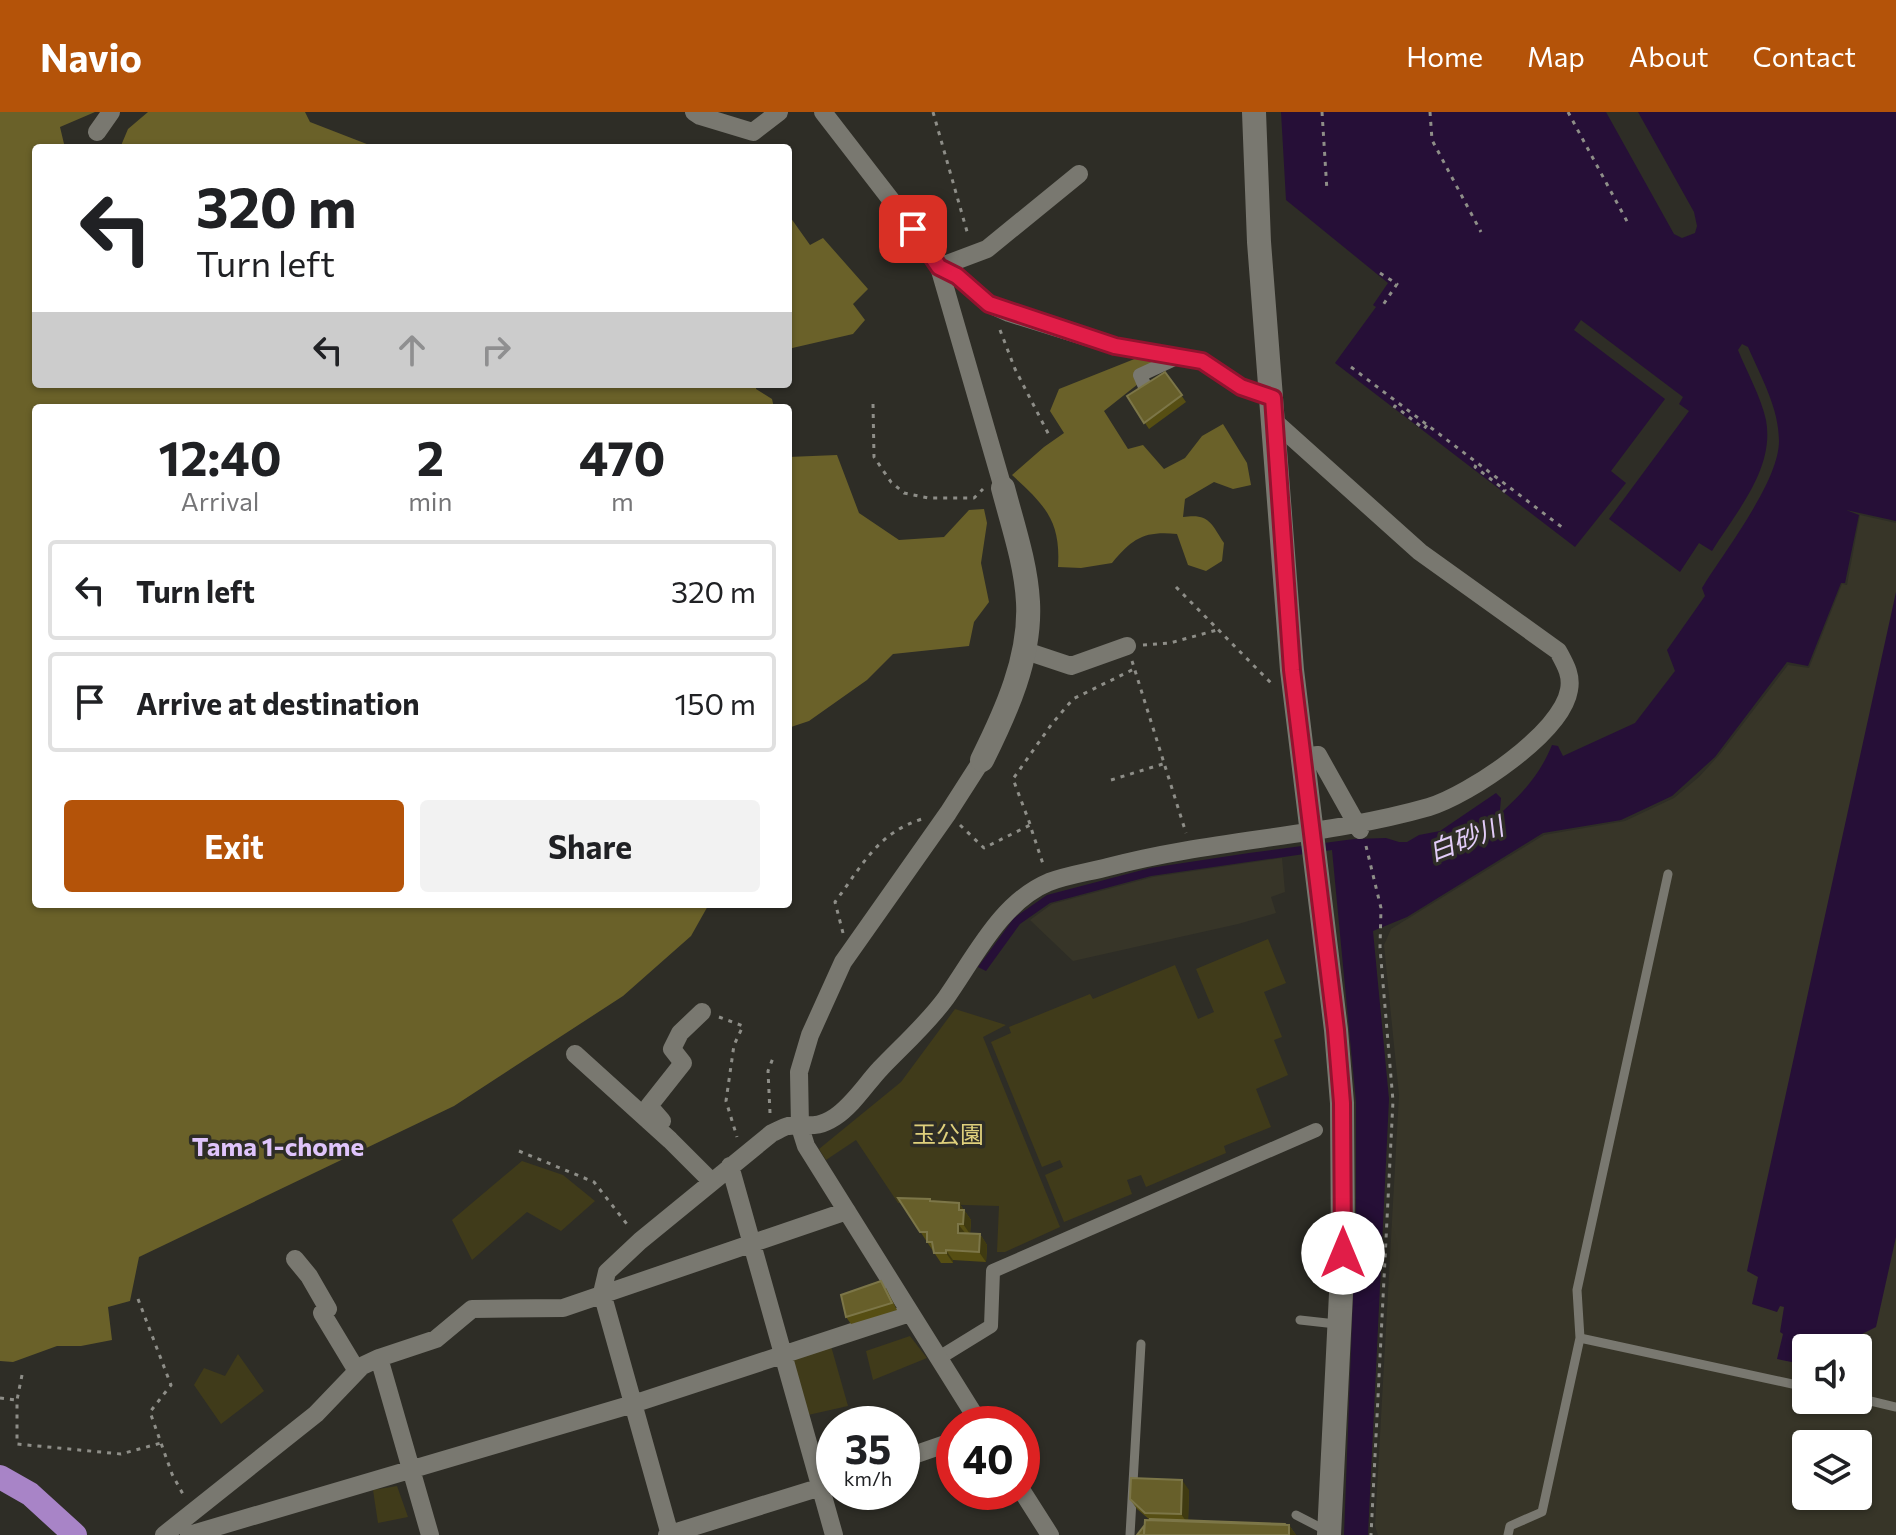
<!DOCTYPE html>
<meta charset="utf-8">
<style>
body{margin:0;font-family:Commissioner,"Noto Sans JP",sans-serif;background:#f2f2f2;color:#202124;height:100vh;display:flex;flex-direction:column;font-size:30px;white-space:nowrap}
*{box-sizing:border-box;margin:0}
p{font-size:26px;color:#757577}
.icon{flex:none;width:44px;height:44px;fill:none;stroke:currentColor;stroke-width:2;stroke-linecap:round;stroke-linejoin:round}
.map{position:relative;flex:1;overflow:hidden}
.sheet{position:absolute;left:32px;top:292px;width:760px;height:504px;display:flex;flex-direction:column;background:#fff;border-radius:8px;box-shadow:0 2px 6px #0004}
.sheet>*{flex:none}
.banner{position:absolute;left:32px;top:32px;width:760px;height:244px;border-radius:8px;box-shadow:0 2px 6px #0004;background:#fff;color:#202124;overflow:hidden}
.fabs{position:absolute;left:1792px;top:1222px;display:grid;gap:16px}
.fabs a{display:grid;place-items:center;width:80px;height:80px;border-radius:8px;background:#fff;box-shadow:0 2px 6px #0004;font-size:40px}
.speed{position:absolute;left:816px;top:1294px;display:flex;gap:16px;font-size:40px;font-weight:700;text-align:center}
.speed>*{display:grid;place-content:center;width:104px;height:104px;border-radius:50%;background:#fff;box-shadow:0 2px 6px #0004;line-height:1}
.speed small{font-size:20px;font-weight:400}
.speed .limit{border:12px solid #d22;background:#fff;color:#111}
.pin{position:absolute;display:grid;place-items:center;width:68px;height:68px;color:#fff;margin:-34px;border-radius:16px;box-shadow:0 4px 12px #0006}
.me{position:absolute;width:88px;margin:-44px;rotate:0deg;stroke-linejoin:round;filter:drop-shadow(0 0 6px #0008)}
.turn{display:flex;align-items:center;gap:28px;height:168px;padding:0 32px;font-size:36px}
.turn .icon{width:104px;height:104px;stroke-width:2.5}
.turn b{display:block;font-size:56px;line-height:68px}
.lanes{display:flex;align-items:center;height:76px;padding:0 32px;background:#0003;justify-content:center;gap:40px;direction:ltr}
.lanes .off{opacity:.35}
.eta{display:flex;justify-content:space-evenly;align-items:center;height:136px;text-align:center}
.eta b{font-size:48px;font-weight:700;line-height:56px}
.cta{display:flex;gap:16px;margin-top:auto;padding:16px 32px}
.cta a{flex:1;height:92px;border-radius:8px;background:#b45309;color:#fff;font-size:32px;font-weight:700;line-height:92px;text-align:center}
.cta a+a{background:#f2f2f2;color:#202124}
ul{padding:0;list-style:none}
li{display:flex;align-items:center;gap:24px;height:100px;margin:0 16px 12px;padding:0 16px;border:4px solid #e0e0e0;border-radius:8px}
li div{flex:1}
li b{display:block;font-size:30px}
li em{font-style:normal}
header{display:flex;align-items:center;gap:48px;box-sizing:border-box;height:112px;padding:0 40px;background:#b45309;color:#fff}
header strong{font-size:38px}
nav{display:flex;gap:44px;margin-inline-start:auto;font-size:28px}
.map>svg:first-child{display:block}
</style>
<header>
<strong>Navio</strong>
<nav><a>Home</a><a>Map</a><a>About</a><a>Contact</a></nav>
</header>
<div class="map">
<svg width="1896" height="1423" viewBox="0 0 1896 1423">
<rect width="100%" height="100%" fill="#2e2d26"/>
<!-- built -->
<path fill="#373528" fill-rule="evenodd" d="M1860,403l36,8v1012h-518l-3,-9 24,-431 -15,-150 7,-16 153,-94 81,-14 49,-23 25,-21 21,-23 68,-89 21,3 33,-84 5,1zM1806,1236h52v52h-52zM1806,1332h52v52h-52z
M1282,746l3,34 -14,5 5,16 -38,11 -165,37 -43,-41 22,-16 101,-27z"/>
<!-- green -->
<path fill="#403b1a" d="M1268,827l18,44 -22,9 18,45 -8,3 14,35 -32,14 15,38 -47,19 2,7 -80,34 -5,-12 -14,5 5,14 -68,28 -19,-47 18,-8 -3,-7 -18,7 -51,-125 20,-9 -2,-6 81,-33 3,5 82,-34 23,54 16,-7 -18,-43z
M955,897l51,16 -23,12 77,190 -55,25h-8l2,-46 -101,-3 -42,-63 -30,20 -7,-11 82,-67z
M522,1049l41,14 32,26 -34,30 -34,-19 -55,48 -20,-40z
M910,1224l17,22 -54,22 -7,-29z
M831,1234l17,60 -40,9 -16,-58z
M238,1242l26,37 -43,33 -27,-39 10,-17 21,8z
M397,1374l11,31 -30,6 -5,-33z"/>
<!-- forest -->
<path fill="#6a6129" d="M0,0h95l-35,15 5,21h-29v236h720v5l16,10 2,9h-738v496h673l-18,32 -68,60 -169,110 -315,151 -9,44 -22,6 4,33 -31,6h-24l-44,16 -13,-1z
M148,0h157l5,10 67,26h-257l8,-19z
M788,102l22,31 13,-7 45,51 -15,15 12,16 -12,14 -65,15z
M1142,244l17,4 -26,14 5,10 -34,27 24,38 15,-4 21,24 21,-11 17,-22 21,-12 24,39 4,22 -18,4 -19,-7 -29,17 -2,18c26,-4 28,6 41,26l-2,18 -16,10 -18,-6 -11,-31c-33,-3 -44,4 -65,29l-31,5 -23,-1c3,-46 -13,-62 -46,-92l32,-28 20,-14 -14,-22 9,-22z
M837,343l22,58 40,27 45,-3 25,-27 15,-1 3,14 -6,40 8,39 -15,20 -5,24 -76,8 -26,26 -58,41 -21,7v-271z"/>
<!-- water -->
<path fill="#260f37" d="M1281,0h325l68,122 8,4 13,-5 2,-7 -3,-14 -56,-100h258v409l-50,-11 13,5 -14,68h-4l-33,83 -21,-4 -72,95 -43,39 -51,24 -78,13 -136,84 -34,14 16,168 -21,436h-24l12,-317v-116l-24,-252 -181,26 -101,27 -30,21 -34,47 -8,-4 36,-49 33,-23 103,-27 99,-15 105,-14 32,-1 13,4h8l12,-7 21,-4 56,-38 5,5 -1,12 3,1c22,-20 38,-39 49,-66l6,1 5,10 72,-33 40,-52 -8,-21 38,-54 -3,-8c22,-36 77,-106 77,-147 0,-33 -18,-64 -31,-94l-6,-3 -4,6c9,22 23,47 28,70 9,49 -30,92 -54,131l-13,-8 -19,29 -71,-53 80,-108 -10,-7 4,-7 -102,-77 -7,10 91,69 -54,72 15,12 -51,64 -240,-184 41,-56 -3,-2 15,-22 -102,-83z
M1896,480v645l-20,90 -18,9 -3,12h-49v17l-29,-6 6,-25 -3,-2 4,-25 -4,-1 -3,6 -25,-8 6,-27 -11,-6z"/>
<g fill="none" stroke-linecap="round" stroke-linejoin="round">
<!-- path -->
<path stroke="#8e8e88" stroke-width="3" stroke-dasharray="4 6" stroke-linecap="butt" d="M933,0l35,123
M1322,0l5,79
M1430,0l2,28 49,92
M1568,0l61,113
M1380,161l17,11 -16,24
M1000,218l15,39 35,68
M1351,255l212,161
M873,292l1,53 17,25 13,11 24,5h46l9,-9
M1394,296l1,-2 29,23 3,-4
M1476,353l-1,2 30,23 -2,2
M1176,475l96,97
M1143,533l27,-2 47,-13
M1132,549l54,172
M1111,668l55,-17
M1030,712l-17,-45 38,-54 22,-26 61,-30
M960,713l24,23 46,-23 14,42
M1366,734l15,62 -1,40 13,153 -22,434
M843,821l-8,-31c27,-36 42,-69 87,-83
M719,905l24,9 -9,19 -8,56 11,36
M770,1001l-2,-42 5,-13
M519,1039l75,31 36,46
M138,1187l33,86 -21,27 22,62 12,22
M22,1263l-5,25v44l104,10 40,-11
M0,1286l16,2"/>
<!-- service -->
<path stroke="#797870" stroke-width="9" d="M1300,1208l36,4
M1580,1226l226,49
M1858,1286l38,9
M1296,1403l31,16
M1130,1423l11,-191
M1508,1423l2,-9 32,-14 38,-174 -3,-48 91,-416"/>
<!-- pedestrian -->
<path stroke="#797870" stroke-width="14" d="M1146,277l-6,-14 39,-18
M939,1246l52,-32 2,-55 323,-141"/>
<!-- minor -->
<path stroke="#797870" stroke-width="18" d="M694,0l6,4 53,16 26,-20
M823,0l109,141 7,14 64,221
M97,20l14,-20
M939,155l18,9 32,28 20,9 106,33 87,15 39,26 32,11
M939,155l48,-18 92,-75
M1023,538l48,16 56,-20
M1301,645l17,-2 42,75
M575,942l95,86 41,41
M662,1009l-13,-15 34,-43 -11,-14 8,-16 22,-21
M730,1054l104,369
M295,1147l14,17 19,33 -6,4 35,58
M379,1246l51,177
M980,1312l-174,-278 -6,-19 -1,-55 11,-37 33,-73 105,-149 34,-53
M902,1347l52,-18
M1022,1379l28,44
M164,1423l152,-121 46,-48 17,-8 57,-19 36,-30 91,-1 284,-97
M189,1423l444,-131 277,-91
M667,1423l167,-52
M670,1423l-68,-242 5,-21 33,-31 132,-108c5,-2 11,-6 16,-7 20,-3 27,4 47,-9 18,-12 31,-33 45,-48 23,-24 47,-45 66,-71 29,-41 55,-96 103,-116 19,-7 40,-10 59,-15 105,-28 216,-30 321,-60 40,-12 133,-74 140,-117 3,-15 -4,-26 -11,-39l-138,-99 -145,-130"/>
<!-- tertiary -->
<path stroke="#797870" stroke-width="24" d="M1254,0l5,130 33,428 44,360 6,73 1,150 -14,282
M982,648c24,-48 49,-103 46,-158 -2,-38 -15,-76 -25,-114"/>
<!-- trunk -->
<path stroke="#a884c7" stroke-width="24" d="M0,1365l30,17 45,41"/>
</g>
<!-- wall -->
<path fill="#564e13" d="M1165,260l21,30 -37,27 -22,-33z
M898,1086l33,3 28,2 12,17 -1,14h10l7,11 -1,17 -33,-2v3h-12z
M886,1176l11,22 -46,14 -5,-7z
M1189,1378l-1,31 101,4 7,10h-159l13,-15 -13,-11 -7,-10z"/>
<!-- shaded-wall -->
<path fill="#3f3a11" d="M959,1091l12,17 -1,14 -7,-10 -4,-14z
M958,1112l8,10 -8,-1z
M980,1122l7,11 -1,17 -7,-10z
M946,1138l7,10v3l-7,-10z
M1182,1368l7,10 -1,34 -7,-10z
M1289,1413l7,10h-7z"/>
<!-- building -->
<path fill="#675f2a" stroke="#7c7648" stroke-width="2" d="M1165,260l17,23 -38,28 -17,-27z
M898,1086l32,1v2l29,2v7h5l-1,14h-5v9l22,1 -1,18 -33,-2v3h-12l-2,-11h-5v-10h-7z
M881,1169l11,22 -46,14 -5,-22z
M1131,1366l51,2 -1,34 -36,-1 -15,-14z
M1150,1407l135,5 1,1 -136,-5z
M1145,1408l144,5v10h-145z
M1144,1414v9h-7z"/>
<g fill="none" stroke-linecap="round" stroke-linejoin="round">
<defs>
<path id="route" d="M913,117l26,38 18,9 32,28 126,42 87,15 39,26 32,11 19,272 44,360 6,73 1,150"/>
</defs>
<!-- route casing -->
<use href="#route" stroke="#92132f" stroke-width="20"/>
<!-- route -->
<use href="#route" stroke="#e11d48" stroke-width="14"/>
</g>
<g text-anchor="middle" stroke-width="7" stroke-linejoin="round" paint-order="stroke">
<!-- park labels -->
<g font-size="24" fill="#dfd07c" stroke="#2e2d26">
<text x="948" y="1031">玉公園</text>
</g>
<!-- water labels -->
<g font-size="26" font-style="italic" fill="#e3cdf9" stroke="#2e2d26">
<text transform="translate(1466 727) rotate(-21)" y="9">白砂川</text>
</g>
<!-- neighbourhood labels -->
<g font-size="26" font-weight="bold" fill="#dfc4fb" stroke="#2e2d26">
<text x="278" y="1044">Tama 1-chome</text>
</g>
</g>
</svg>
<div class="fabs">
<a><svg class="icon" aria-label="sound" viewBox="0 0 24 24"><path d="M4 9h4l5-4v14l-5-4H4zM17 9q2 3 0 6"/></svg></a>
<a><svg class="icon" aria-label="layers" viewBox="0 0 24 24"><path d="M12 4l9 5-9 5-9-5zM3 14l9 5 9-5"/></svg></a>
</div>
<div class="speed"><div>35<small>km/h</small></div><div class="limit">40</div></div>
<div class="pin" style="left:913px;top:117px;background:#d93025"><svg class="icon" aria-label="arrive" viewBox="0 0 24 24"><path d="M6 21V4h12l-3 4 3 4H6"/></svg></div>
<svg class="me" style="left:1343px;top:1141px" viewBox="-20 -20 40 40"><circle r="19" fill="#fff"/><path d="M0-13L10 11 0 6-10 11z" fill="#e11d48"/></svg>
<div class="banner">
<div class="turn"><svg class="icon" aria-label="left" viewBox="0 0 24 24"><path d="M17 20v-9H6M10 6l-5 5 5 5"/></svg><div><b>320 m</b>Turn left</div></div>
<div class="lanes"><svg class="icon" aria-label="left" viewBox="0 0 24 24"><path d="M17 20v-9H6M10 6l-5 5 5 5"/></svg><svg class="icon off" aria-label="ahead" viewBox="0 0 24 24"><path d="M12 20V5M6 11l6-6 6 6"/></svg><svg class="icon off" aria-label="right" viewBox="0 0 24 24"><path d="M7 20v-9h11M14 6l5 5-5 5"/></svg></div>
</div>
<section class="sheet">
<div class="eta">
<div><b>12:40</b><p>Arrival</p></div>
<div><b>2</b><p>min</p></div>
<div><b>470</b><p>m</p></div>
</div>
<ul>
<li><svg class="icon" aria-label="left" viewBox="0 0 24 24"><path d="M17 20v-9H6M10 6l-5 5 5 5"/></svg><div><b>Turn left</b></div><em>320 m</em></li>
<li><svg class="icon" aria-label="arrive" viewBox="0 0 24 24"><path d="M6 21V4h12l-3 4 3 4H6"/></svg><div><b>Arrive at destination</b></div><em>150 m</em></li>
</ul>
<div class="cta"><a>Exit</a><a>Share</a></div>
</section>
</div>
